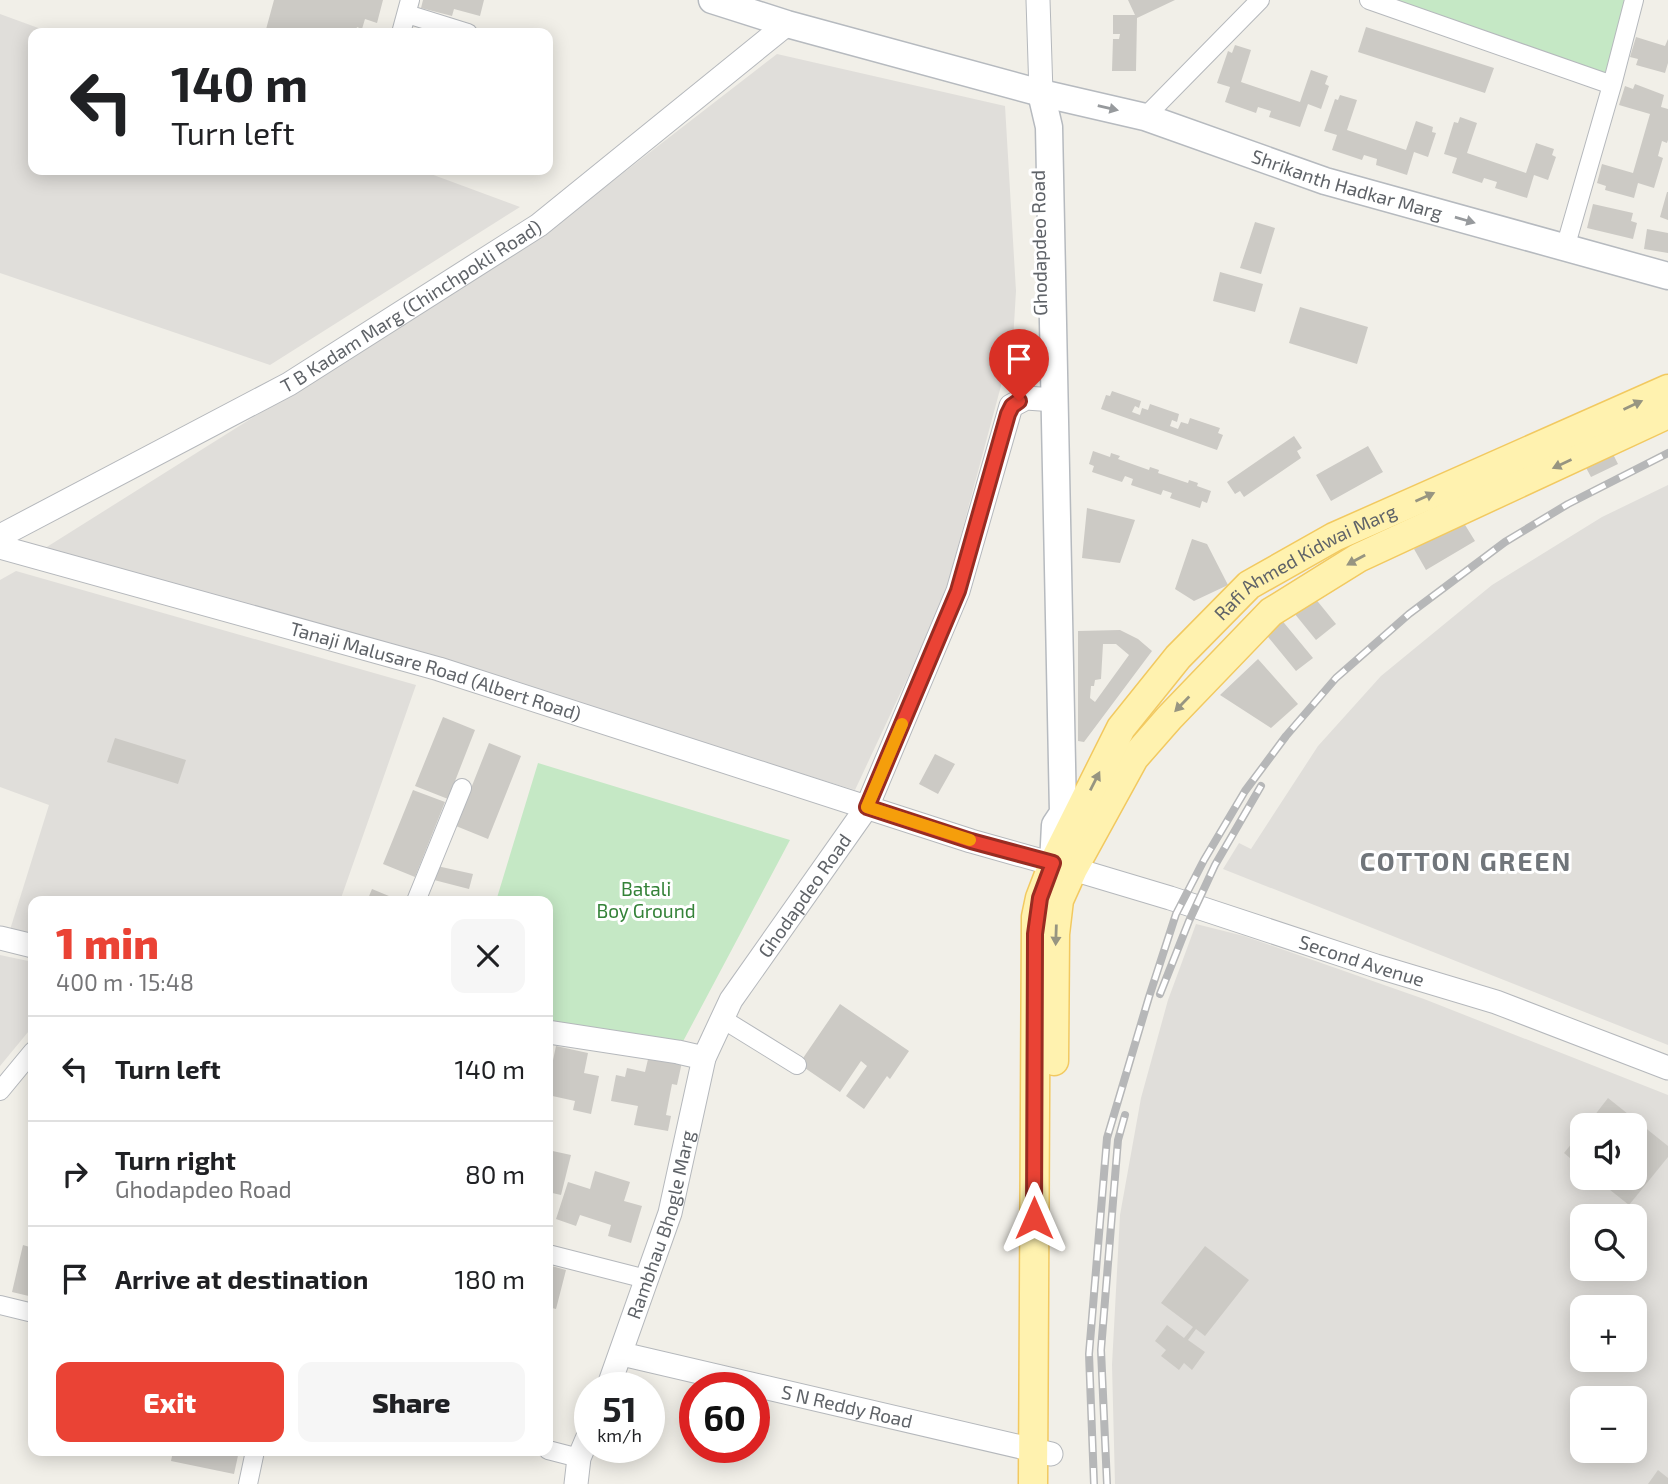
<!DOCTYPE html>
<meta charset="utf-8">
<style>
body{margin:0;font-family:"Exo 2",sans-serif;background:#f6f6f6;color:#202124;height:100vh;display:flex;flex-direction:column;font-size:26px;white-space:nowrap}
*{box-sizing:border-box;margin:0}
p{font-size:23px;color:#757577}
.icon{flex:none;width:38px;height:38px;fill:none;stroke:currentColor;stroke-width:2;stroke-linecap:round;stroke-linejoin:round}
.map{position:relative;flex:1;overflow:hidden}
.drawer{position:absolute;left:28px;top:896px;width:525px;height:560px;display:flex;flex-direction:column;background:#fff;border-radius:14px;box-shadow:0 4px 18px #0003}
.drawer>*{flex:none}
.hud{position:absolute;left:28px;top:28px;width:525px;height:147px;border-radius:14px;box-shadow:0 4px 18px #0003;background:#fff;color:#202124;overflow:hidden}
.fabs{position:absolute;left:1570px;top:1113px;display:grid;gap:14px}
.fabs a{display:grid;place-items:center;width:77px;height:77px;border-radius:14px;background:#fff;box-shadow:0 4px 18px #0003;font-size:35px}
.speed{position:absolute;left:574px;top:1372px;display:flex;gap:14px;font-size:35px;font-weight:700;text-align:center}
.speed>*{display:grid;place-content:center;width:91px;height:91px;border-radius:50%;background:#fff;box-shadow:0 4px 18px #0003;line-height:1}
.speed small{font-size:18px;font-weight:400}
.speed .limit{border:10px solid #d22;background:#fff;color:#111}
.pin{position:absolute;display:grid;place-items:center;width:60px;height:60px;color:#fff;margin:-72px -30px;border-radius:50% 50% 50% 0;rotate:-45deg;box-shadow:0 0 7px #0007}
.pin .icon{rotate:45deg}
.me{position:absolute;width:77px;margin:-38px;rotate:0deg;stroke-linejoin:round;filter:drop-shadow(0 0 5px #0008)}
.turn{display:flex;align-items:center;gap:24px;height:147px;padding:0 28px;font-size:32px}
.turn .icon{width:91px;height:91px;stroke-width:2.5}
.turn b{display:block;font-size:49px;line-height:60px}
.round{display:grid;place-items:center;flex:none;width:74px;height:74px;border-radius:14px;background:#f6f6f6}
.head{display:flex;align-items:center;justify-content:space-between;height:119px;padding:0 28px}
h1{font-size:42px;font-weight:800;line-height:52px;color:#ea4335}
.cta{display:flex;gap:14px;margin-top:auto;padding:14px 28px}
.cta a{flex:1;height:80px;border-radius:14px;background:#ea4335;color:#fff;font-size:28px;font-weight:800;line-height:80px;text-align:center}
.cta a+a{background:#f6f6f6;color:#202124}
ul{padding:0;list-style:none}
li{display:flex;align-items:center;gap:21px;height:105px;padding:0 28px;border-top:2px solid #e0e0e0}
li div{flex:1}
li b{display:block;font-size:26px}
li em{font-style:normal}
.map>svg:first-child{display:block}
</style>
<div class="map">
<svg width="1668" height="1484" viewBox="0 0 1668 1484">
<rect width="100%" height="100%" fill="#f1efe8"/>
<!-- industrial -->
<path fill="#e0deda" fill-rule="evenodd" d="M0,14l52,19h-19v137h387l100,37 -250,158 -270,-92z
M777,54l228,52 11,185 -3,50 -70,261 -88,188 -409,-125 -404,-115 501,-315z
M1668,485v560l-445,-176 16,-26 12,6 67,-103 63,-70 111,-91 110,-68z
M16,571l400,114 -76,216h-307v37l-24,-5 40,-128 -49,-18v-207z
M1196,924l48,12 180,63 244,96v389h-553l-3,-119 8,-150 21,-117 27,-98zM1582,1125h52v53h-52zM1582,1216h52v53h-52zM1582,1307h52v53h-52zM1582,1398h52v53h-52z
M0,955l33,7v64l-33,40z"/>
<!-- green -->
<path fill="#c5e8c5" d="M1378,0h256l-23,82z
M538,763l252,77 -111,209 -131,-19v-129h-52z"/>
<!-- building -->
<path fill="#cccac5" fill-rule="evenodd" d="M274,0h109l-6,23 -12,-4 -3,10 -5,-2 -2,6h-90z
M423,0h61l-4,16 -26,-7 -2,7 -31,-8z
M1128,0h47l-38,18 -1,53h-24l1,-32h6l1,-5h-7v-19h22z
M1366,27l128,41 -9,25 -127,-41z
M1636,37l29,9 3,-7v24l-3,10 -29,-8 2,-6 -8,-2z
M1235,45l16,5 -10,32 59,20 11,-32 17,6 -3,8 4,2 -8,23 -13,-5 -8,23 -31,-10 2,-6 -13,-4 -2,6 -31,-11 5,-15 -13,-4 11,-32 4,2z
M1635,84l29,11 -3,12 7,2v31l-1,3 -5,-2 -4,15 5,2 -9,30 -16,-5 -4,15 -29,-8 1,-4 -9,-3 5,-19 31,9 17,-59 -31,-9 6,-19 8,3z
M1340,95l17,5 -10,30 59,20 10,-29 17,6 -1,5 4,1 -8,24 -14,-5 -7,23 -31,-10 1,-6 -13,-4 -2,5 -30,-10 5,-15 -13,-4 11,-32 3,1z
M1460,117l17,6 -10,30 59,20 10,-30 18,6 -2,6 4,2 -8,23 -14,-5 -7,23 -32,-10 2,-6 -13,-4 -2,5 -30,-10 5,-15 -13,-4 10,-32 4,1z
M1667,192h1v28l-8,-3z
M1593,204l40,9 -2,8 6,2 -4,16 -46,-11z
M1255,222l20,6 -14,46 -21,-6z
M1647,229l21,4v20l-24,-4z
M1220,272l43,12 -8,28 -42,-11z
M1300,307l68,20 -11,37 -68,-21z
M1112,391l29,10 -2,7 -4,-2 -3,6 8,3 2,-7 6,2 2,-6 29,10 -2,8 -5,-2 -2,6 8,3 3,-7 7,2 2,-6 30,10 -2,5 5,2 -6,15 -116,-41 5,-14 4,1z
M1294,436l8,12 -5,3 4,7 -57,39 -4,-6 -5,3 -8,-12z
M1368,446l15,26 -52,29 -15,-26z
M1611,450l7,14 -27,13 -7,-13z
M1093,451l17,6 1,-4 9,3 -2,3 31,11 1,-3 9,3 -1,3 30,10 1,-3 9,3 -1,3 14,5 -4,12 -5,-2 -2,7 -30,-10 2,-5 -9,-3 -2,5 -30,-10 2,-6 -8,-3 -3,6 -30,-10 2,-6 -5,-2z
M1087,508l48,12 -15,43 -38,-5z
M1462,520l13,21 -49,29 -12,-21z
M1192,539l15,5 21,41 -34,16 -19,-12z
M1310,592l26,32 -20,16 -26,-32z
M1280,618l33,40 -17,13 -32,-39z
M1120,630l18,9 14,12 -68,91 -6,-1v-110zM1103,644h13l13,11 -34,47 -5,-4 1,-12h3l1,-6 6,-1z
M1258,659l40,45 -27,24 -51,-33z
M443,717l32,13 -27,69 -33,-13z
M115,738l71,22 -8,24 -71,-22z
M489,743l32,13 -33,83 -32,-13z
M935,754l20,10 -17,30 -19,-10z
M413,790l32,12 -30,75 -32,-13z
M437,866l36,8 -4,15 -35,-9z
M372,889l29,12h-34z
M840,1004l69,47 -19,28 -3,-3 -23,33 -18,-13 21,-30 -6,-5 -21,31 -41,-28z
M556,1046l32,7 -4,20 15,3 -8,38 -18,-4 2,-9 -27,-6v-31l4,1z
M649,1055l33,7 -5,23 -5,-1 -6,31 5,1 -3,15 -34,-6 4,-19 -27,-5 5,-26 9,2 2,-9 18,4z
M1608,1098l60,48v11l-39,48 -34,-27h39v-53h-47z
M1582,1131v37l-18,-15z
M548,1150l23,5 -10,40 -13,-3z
M595,1171l35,11 -6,19 18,5 -11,37 -23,-7 3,-11 -31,-10 -4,11 -20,-7 12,-37 22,7z
M23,1245l10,3v49l-21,-5z
M1205,1246l44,34 -44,56 -9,-7 -8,11 17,12 -13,18 -8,-7 -5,7 -18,-14 5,-6 -11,-9 12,-16 17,13 9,-11 -32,-24z
M548,1265l18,5 -10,39 -8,-2z
M173,1451h66l-5,23 -63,-13z
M1658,1470l10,8v6h-20z"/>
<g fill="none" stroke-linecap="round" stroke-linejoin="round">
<defs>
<path id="minor" d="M1369,0l243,85
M407,14l61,19
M401,33l9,-33
M1145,117l115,-117
M1565,248l47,-163 22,-85
M416,901l46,-113
M721,1018l76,47
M0,1091l33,-40
M548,1254l98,25
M0,1305l33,8
M548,1450l31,8
M248,1484l7,-33"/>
<g id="tertiary">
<path d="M1038,0l3,93"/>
<path id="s1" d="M0,536l289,-152 250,-159 248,-201"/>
<path id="s2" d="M0,547l439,122 532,172 82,23"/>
<path id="s3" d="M1073,869l97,29 206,68 120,36 172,66"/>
<path d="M0,938l33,8"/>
<path d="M548,1032l130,20 26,6"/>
<path id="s4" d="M622,1354l429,100"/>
<path id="s5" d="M608,1388l62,-175 34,-155 27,-58 136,-193 91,-216 53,-185 15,-8 29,2"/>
<path d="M576,1484l3,-26 11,-26"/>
</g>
<g id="secondary">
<path id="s6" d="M712,0l75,24 254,69 104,24 180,64 343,95"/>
<path d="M1041,93l8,34 14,686 -8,12 -2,39"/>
</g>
<g id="primary">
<path d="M1054,1061l1,-127 4,-34 14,-31 61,-111 35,-40 102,-106 87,-54 310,-144"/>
<path id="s7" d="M1033,1484l3,-567 4,-19 13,-34 68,-136 57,-71 71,-72 85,-48 334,-148"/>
</g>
</defs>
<!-- minor casing -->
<use href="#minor" stroke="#b5b8bc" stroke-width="20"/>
<!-- tertiary casing -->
<use href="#tertiary" stroke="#b5b8bc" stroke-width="25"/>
<!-- secondary casing -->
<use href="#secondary" stroke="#b6babf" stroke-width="29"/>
<!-- primary casing -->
<use href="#primary" stroke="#f2c960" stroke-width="31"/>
<!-- minor -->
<use href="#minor" stroke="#fff" stroke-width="18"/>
<!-- tertiary -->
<use href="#tertiary" stroke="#fff" stroke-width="23"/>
<!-- secondary -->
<use href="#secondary" stroke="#fff" stroke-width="26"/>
<!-- primary -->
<use href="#primary" stroke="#fff2af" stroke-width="28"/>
<defs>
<path id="rail" d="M1160,994l29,-73 26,-56 46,-79
M1094,1484l-5,-130 18,-216 42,-141 27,-83 28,-54 41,-69 41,-55 50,-58 73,-64 96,-72 63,-38 100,-51
M1107,1484l-6,-134 17,-210 7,-25"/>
</defs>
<!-- rail casing -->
<use href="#rail" stroke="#b6b7b8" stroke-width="8"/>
<!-- rail -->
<use href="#rail" stroke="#fff" stroke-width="5" stroke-dasharray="16" stroke-linecap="butt"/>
</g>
<!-- one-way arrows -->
<defs><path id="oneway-solid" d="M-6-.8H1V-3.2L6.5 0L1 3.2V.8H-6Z" transform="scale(1.75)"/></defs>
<g fill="#979a9d">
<use href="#oneway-solid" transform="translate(1108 108) rotate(13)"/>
<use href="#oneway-solid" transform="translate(1465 220) rotate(16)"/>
</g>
<g fill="#979581">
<use href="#oneway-solid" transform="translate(1633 405) rotate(-25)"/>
<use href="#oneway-solid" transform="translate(1562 464) rotate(155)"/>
<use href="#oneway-solid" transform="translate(1425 497) rotate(-24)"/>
<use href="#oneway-solid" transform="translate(1356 560) rotate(151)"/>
<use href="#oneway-solid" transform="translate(1182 704) rotate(134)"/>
<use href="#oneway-solid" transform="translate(1095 781) rotate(-63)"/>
<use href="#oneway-solid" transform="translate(1056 935) rotate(92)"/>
</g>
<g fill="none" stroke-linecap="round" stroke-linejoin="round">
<defs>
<path id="route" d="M1019,401l-7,5 -4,8 -50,177 -91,216 104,34 82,22 -13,35 -5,36 -1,284"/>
</defs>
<!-- route casing -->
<use href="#route" stroke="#982c22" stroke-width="18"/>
<!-- route -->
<use href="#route" stroke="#ea4335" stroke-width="12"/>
<!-- slow -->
<path stroke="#f59e0b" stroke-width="12" d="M902,724l-35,83 103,33"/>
</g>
<g text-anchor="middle" stroke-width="6" stroke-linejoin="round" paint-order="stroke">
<!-- street labels -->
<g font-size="19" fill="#5f6368" stroke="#fff">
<text dy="7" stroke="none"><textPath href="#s6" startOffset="662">Shrikanth Hadkar Marg</textPath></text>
<text transform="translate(1039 243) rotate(-91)" y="7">Ghodapdeo Road</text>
<text dy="7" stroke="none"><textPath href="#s1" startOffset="471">T B Kadam Marg (Chinchpokli Road)</textPath></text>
<text dy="7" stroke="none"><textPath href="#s7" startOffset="1027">Rafi Ahmed Kidwai Marg</textPath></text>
<text dy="7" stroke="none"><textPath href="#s2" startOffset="453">Tanaji Malusare Road (Albert Road)</textPath></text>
<text dy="7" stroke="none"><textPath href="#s5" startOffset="536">Ghodapdeo Road</textPath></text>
<text dy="7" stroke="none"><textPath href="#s3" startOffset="303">Second Avenue</textPath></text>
<text dy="7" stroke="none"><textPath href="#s5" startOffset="172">Rambhau Bhogle Marg</textPath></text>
<text dy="7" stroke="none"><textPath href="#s4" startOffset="231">S N Reddy Road</textPath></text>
</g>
<!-- park labels -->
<g font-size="19" fill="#348238" stroke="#fff">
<text x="646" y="896">Batali<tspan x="646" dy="22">Boy Ground</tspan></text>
</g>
<!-- district labels -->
<g font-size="26" font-weight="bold" letter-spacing="2" fill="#70757a" stroke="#fff">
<text x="1466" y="871">COTTON GREEN</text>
</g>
</g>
</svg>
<div class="fabs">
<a><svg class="icon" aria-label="sound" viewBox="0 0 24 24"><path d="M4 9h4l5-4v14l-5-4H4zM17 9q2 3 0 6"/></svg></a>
<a><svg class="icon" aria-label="search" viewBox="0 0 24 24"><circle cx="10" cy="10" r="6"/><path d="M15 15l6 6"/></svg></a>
<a>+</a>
<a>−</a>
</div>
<div class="speed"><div>51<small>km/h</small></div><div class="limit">60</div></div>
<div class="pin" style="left:1019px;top:401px;background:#d93025"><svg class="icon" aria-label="arrive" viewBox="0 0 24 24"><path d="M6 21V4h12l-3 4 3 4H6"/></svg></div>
<svg class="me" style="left:1034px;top:1218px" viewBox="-20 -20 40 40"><path d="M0-17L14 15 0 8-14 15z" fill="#ea4335" stroke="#fff" stroke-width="4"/></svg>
<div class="hud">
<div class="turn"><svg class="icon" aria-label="left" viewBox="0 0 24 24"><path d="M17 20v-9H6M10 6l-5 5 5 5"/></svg><div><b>140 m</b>Turn left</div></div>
</div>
<section class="drawer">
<div class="head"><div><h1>1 min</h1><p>400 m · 15:48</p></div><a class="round"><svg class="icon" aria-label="close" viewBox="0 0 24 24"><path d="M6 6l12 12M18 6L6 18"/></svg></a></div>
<ul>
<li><svg class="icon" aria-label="left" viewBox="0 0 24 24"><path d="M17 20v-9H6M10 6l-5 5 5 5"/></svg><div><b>Turn left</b></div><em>140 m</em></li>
<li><svg class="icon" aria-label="right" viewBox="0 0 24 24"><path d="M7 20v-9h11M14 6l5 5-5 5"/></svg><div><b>Turn right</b><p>Ghodapdeo Road</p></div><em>80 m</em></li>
<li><svg class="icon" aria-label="arrive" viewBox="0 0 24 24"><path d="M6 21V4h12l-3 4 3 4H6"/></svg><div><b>Arrive at destination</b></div><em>180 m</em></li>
</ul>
<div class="cta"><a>Exit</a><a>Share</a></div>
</section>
</div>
